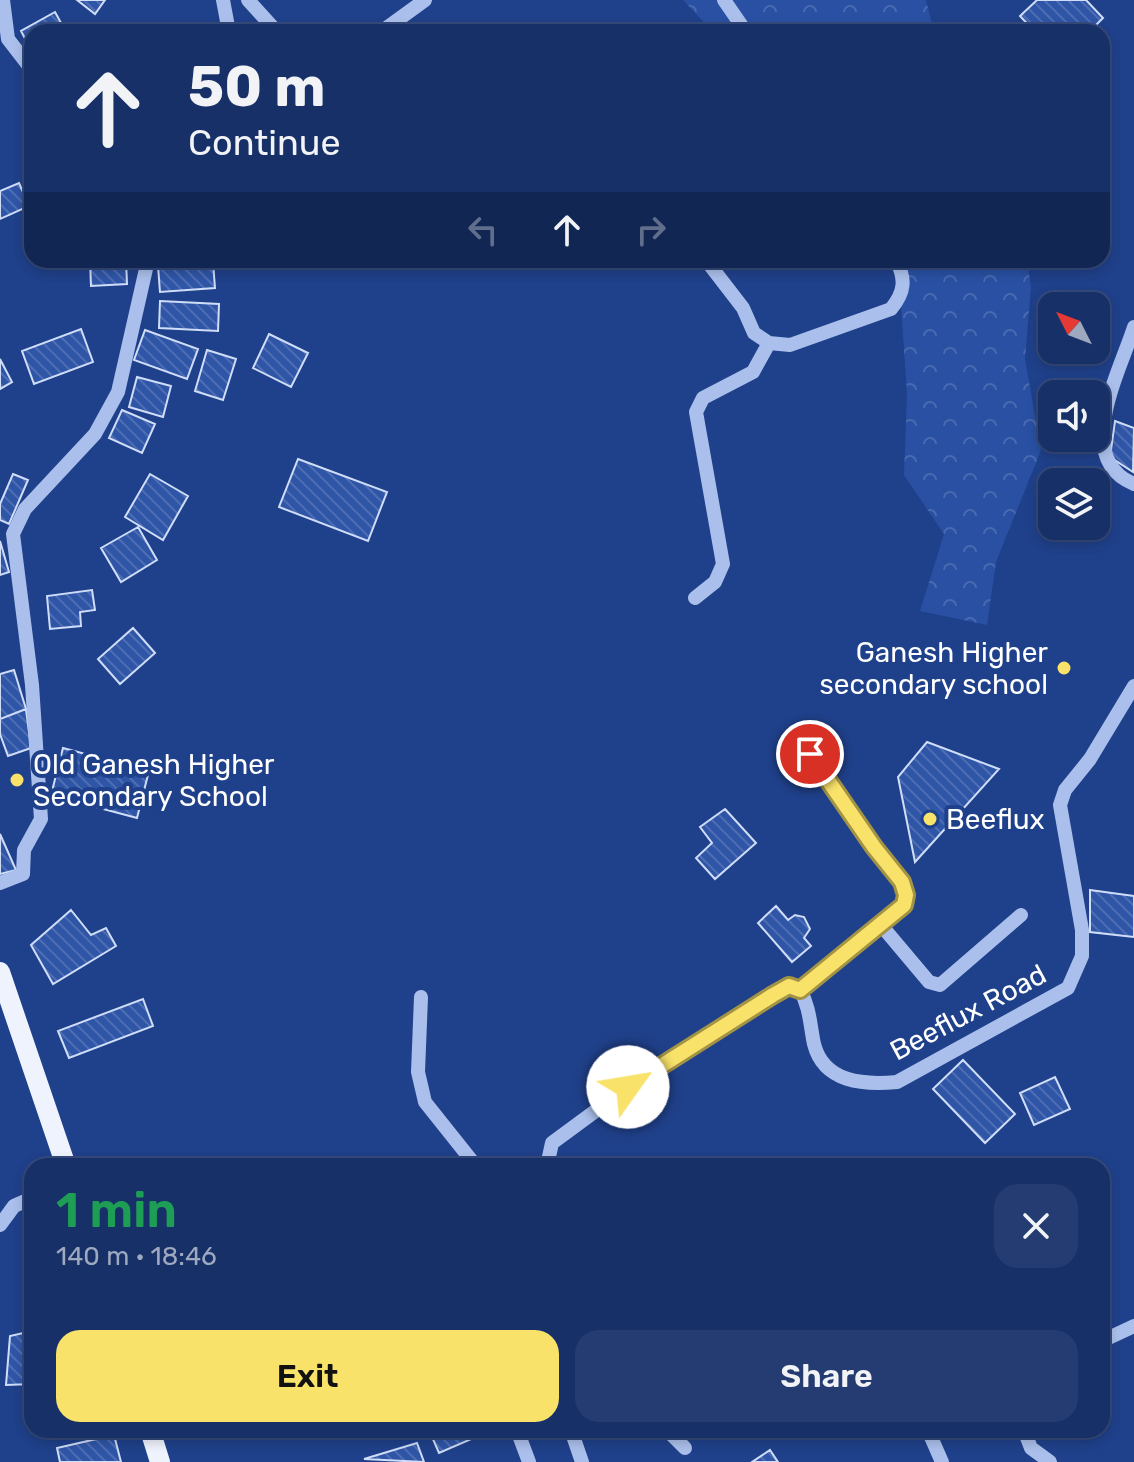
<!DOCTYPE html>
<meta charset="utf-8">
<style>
body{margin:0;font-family:Rubik,sans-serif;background:#243c71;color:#f1f3f6;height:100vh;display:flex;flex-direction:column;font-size:30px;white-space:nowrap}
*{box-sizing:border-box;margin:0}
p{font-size:26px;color:#9ea9c0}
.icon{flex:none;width:44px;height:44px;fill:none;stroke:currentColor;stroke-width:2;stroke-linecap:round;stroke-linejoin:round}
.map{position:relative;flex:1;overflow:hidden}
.sheet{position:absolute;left:24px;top:1158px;width:1086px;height:280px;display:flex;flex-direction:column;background:#173068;border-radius:24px;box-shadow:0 4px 12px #0003,0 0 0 2px #364b7c}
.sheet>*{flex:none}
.top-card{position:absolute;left:24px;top:24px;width:1086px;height:244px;border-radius:24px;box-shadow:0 4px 12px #0003,0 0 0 2px #364b7c;background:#173068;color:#f1f3f6;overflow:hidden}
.needle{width:52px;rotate:312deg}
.buttons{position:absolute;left:1038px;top:292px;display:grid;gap:16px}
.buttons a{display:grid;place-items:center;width:72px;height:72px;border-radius:16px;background:#173068;box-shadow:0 4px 12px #0003,0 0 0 2px #364b7c;font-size:40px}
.pin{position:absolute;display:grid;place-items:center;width:68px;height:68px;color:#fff;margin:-34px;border:4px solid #fff;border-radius:50%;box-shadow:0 2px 8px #0007}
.me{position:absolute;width:88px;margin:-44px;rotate:58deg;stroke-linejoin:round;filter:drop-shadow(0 0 6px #0008)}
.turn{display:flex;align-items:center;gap:28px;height:168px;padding:0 32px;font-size:36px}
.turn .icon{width:104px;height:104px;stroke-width:2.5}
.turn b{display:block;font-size:56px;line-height:68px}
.lanes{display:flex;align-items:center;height:76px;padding:0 32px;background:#0003;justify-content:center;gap:40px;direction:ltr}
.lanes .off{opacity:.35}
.round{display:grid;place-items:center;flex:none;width:84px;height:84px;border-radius:24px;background:#243c71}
.summary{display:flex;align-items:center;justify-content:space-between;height:136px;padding:0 32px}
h1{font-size:48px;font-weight:600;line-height:60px;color:#1e9e55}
.cta{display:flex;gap:16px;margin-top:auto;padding:16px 32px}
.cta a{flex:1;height:92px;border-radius:24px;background:#f9e26a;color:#111;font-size:32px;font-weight:600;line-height:92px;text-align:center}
.cta a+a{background:#243c71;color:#f1f3f6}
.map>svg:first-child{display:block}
</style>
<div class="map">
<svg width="1134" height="1462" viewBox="0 0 1134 1462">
<defs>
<pattern id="forest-crowns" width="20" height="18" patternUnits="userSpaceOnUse" patternTransform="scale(2)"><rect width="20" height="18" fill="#2950a2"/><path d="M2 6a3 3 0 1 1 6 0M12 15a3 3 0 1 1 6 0" fill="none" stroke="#496ab0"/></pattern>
<pattern id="building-back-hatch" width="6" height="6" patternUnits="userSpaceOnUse" patternTransform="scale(2)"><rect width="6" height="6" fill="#2f55a7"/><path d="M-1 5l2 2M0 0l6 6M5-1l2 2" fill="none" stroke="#4e6eb4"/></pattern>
</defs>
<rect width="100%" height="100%" fill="#1f408a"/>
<!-- forest -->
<path fill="url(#forest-crowns)" d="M683,0h243l8,32h-221z
M898,260h129l4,27 -6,72 16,91 -45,112 -9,63 -67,-14 24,-77 -40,-59 3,-81z"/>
<!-- building -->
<path fill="url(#building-back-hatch)" stroke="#cfddf8" stroke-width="2" d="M77,0h28l-10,14z
M1037,0h49l17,18 -14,14h-54l-15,-16z
M55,12l11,20h-34v20l-11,-21z
M19,183l10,23 -29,13v-28z
M90,260h36l1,24 -36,2z
M213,262l2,26 -55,4 -2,-26z
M1082,298l4,8h-22z
M160,301l59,3 -1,27 -59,-3z
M1052,311v22l-8,-18z
M81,329l12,33 -59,22 -12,-33z
M145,330l53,19 -11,30 -53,-19z
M269,334l39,19 -17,34 -38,-19z
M207,350l29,9 -13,41 -28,-9z
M0,359l12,23 -12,7z
M137,377l34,9 -8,31 -34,-10z
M122,410l33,14 -13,29 -33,-15z
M1115,421l19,7 -1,44 -23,-15z
M298,459l89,33 -19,49 -89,-34z
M13,474l15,6 -19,44 -9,-4v-16z
M150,474l38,22 -25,44 -38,-23z
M138,527l19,33 -36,22 -20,-34z
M0,541l9,31 -9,3z
M92,590l3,20 -15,2 1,14 -31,3 -3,-33z
M133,628l22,25 -35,31 -22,-25z
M14,670l12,39 -26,10v-45z
M26,709l5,39 -23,8 -8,-22v-15z
M927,742l72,27 -84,93 -17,-85z
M63,748l86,23 -12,47 -86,-23z
M725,809l31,34 -41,36 -19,-21 16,-15 -12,-16z
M0,834l16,36 -16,4z
M1090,890l44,6v41l-44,-5z
M776,906l12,14 7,-5 9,2 6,12 -6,9 7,8 -19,16 -34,-39z
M71,910l20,25 15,-7 10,18 -63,38 -22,-39z
M143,999l10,27 -84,32 -11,-27z
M963,1060l52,54 -30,29 -52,-54z
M1055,1077l15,32 -36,16 -14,-32z
M32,1331v19l-4,1 4,33 -26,1 4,-49z
M429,1430h60l1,1 -51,22z
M114,1435l7,27h-61l-3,-14z
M417,1443l7,19 -60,-3z
M770,1450l8,12h-26z"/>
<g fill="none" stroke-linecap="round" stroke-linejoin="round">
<!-- minor -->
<path stroke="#aabfeb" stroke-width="14" d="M3,0l5,39 24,31
M223,0l6,32
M248,0l29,32
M724,0l22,32
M381,32l44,-32
M706,260l37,48 11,25 15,10 21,2 101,-36c14,-17 15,-30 5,-49
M1134,327c-14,44 -62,132 0,157
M695,598l20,-16 8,-18 -27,-152 7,-14 50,-26 16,-29
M0,883l23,-9 1,-24 17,-31 -9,-134 -19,-151 12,-25 70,-75 23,-42 30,-132
M881,925l48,57 11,3 81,-70
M800,990l104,-85 2,-10 -4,-13 -28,-35 -64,-93
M421,997l-3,75 7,30 51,64
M547,1166l5,-23 76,-56 161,-101 11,4c10,17 10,35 14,54 10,39 50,41 83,38l171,-94 14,-32v-26l-22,-125 5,-15 25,-31 44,-73
M0,1225l14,-19 18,-8
M1102,1341l32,-15
M517,1430l12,32
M571,1430l11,32
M667,1430l18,18
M1024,1430l7,18 19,14
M942,1462l-11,-25 11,-7"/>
<!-- major -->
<path stroke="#eff3fe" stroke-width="20" d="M0,972l66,194
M150,1430l10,32"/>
</g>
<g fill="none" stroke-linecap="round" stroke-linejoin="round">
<defs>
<path id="route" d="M628,1087l145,-92 16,-9 11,4 104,-85 2,-10 -4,-13 -28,-35 -64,-93"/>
</defs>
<!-- route casing -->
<use href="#route" stroke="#a29345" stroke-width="20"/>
<!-- route -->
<use href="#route" stroke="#f9e26a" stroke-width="14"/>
</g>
<!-- markers -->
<g fill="#f9e26a" stroke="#1f408a" stroke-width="3">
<circle cx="1064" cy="668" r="8"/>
<circle cx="17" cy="780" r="8"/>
<circle cx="930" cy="819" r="8"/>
</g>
<g text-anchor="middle" stroke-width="8" stroke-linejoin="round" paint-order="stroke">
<!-- poi labels -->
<g font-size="28" fill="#fff" stroke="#1f408a" text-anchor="start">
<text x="1048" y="662" text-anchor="end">Ganesh Higher<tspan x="1048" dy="32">secondary school</tspan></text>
<text x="33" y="774">Old Ganesh Higher<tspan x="33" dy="32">Secondary School</tspan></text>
<text x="946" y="829">Beeflux</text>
</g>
<!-- street labels -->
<g font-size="28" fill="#fff" stroke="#1f408a">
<text transform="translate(968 1012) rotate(-28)" y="10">Beeflux Road</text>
</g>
</g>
</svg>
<div class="buttons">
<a><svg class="needle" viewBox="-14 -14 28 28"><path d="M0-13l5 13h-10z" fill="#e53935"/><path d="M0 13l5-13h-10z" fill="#9ea9c0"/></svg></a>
<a><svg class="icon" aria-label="sound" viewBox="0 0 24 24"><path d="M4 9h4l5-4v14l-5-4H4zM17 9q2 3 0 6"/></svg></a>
<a><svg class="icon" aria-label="layers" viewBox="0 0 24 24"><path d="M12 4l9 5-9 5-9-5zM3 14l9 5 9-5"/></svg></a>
</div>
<div class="pin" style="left:810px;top:754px;background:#d93025"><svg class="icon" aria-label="arrive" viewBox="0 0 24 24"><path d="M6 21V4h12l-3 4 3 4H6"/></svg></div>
<svg class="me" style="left:628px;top:1087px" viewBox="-20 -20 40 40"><circle r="19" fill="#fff"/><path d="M0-13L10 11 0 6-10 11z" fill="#f9e26a"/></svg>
<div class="top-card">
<div class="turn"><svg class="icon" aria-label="ahead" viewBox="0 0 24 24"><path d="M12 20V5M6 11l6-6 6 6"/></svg><div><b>50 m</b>Continue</div></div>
<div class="lanes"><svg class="icon off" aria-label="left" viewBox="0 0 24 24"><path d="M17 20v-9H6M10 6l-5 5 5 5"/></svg><svg class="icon" aria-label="ahead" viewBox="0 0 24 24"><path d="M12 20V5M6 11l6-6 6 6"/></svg><svg class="icon off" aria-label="right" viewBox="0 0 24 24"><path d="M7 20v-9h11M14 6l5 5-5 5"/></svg></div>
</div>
<section class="sheet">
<div class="summary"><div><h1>1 min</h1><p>140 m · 18:46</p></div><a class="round"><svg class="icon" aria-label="close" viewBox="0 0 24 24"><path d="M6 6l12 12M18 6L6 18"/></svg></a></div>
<div class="cta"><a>Exit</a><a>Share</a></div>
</section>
</div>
